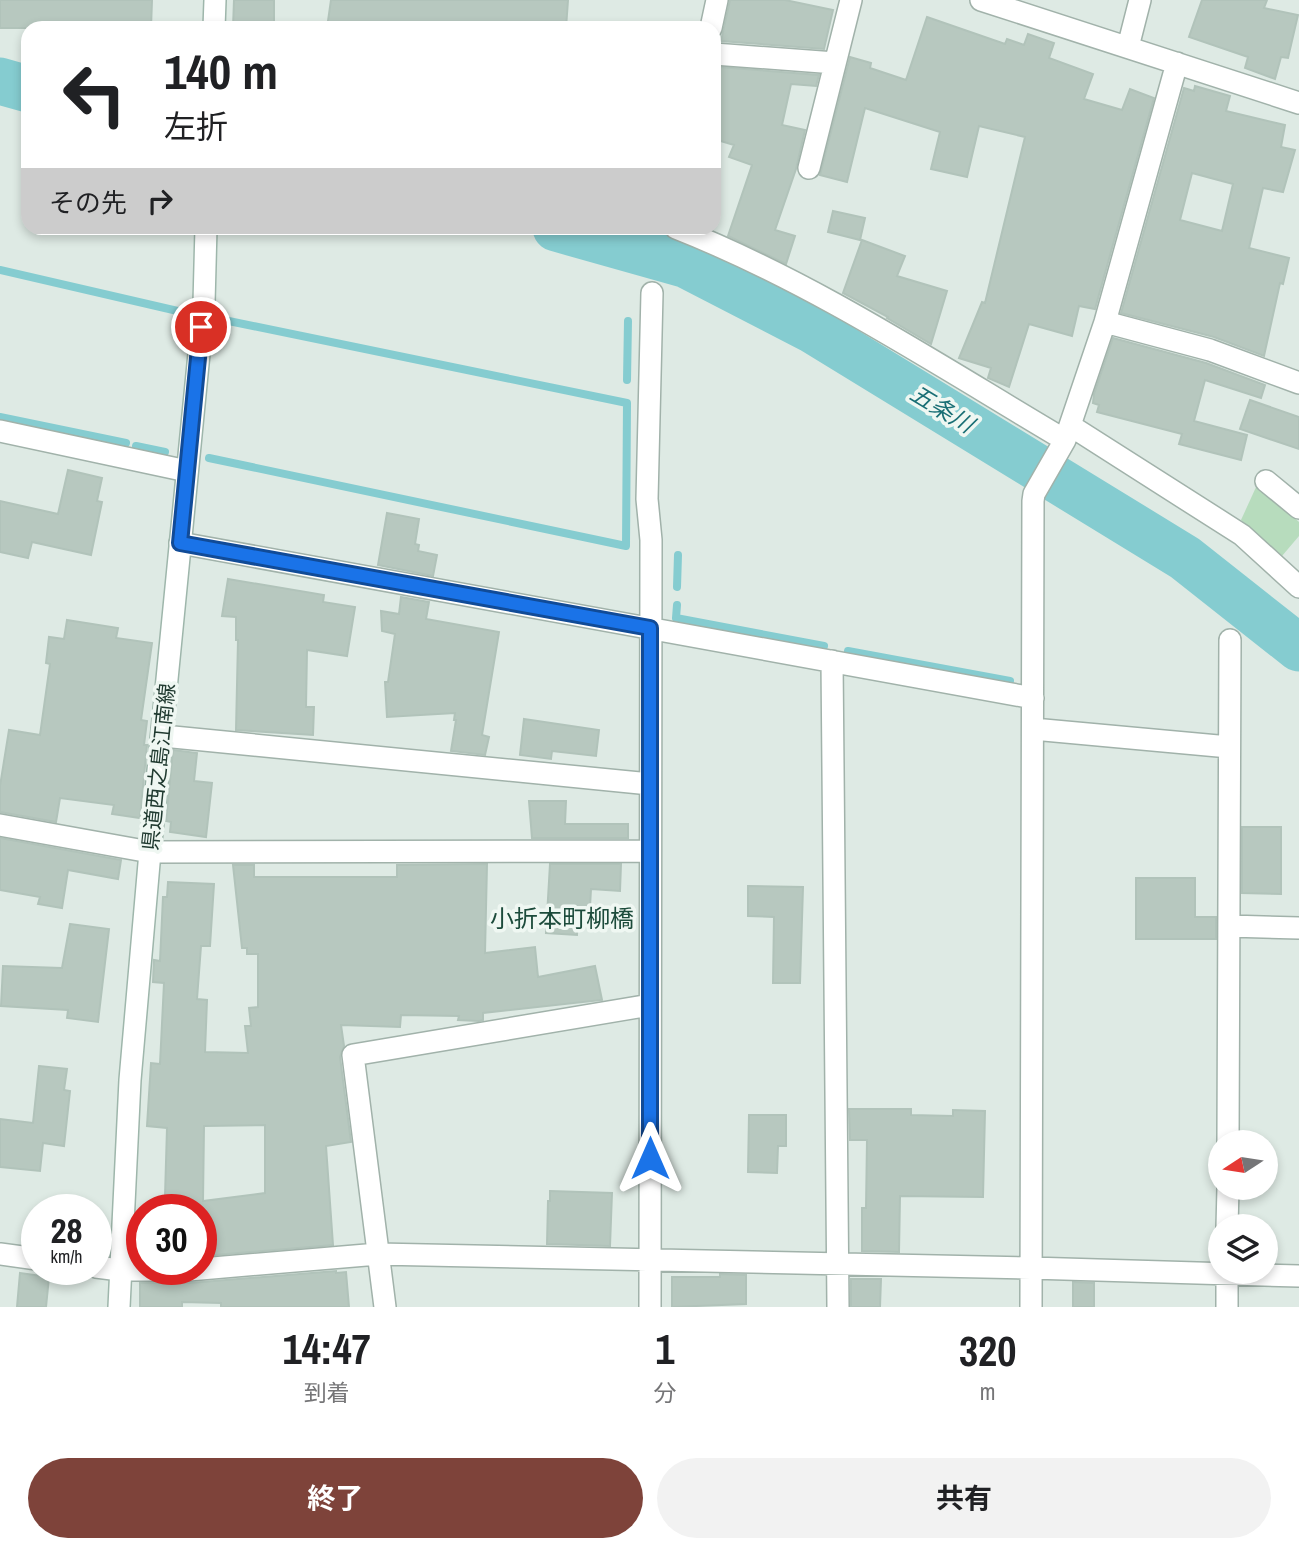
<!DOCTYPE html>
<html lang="ja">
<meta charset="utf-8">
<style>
body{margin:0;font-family:"Archivo Narrow","Noto Sans JP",sans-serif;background:#f2f2f2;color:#202124;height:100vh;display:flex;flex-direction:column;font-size:26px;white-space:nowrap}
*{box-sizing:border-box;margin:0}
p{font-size:23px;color:#757577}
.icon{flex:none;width:38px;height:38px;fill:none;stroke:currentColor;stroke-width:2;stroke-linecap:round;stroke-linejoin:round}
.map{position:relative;height:1307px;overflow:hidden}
.sheet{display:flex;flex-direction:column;background:#fff;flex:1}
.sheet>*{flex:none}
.guide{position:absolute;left:21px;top:21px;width:700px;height:214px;border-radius:21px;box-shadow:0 4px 10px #0003;background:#fff;color:#202124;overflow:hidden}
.needle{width:46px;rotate:258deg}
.fabs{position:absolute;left:1208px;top:1130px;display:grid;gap:14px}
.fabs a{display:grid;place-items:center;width:70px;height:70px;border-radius:50%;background:#fff;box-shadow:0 4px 10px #0003;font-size:35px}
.speed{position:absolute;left:21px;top:1194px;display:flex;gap:14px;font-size:35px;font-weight:700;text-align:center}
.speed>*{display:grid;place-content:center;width:91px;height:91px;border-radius:50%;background:#fff;box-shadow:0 4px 10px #0003;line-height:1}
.speed small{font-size:18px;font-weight:400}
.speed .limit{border:10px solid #d22;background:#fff;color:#111}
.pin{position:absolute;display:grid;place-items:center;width:60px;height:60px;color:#fff;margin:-30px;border:4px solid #fff;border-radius:50%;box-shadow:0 2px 7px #0007}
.me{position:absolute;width:77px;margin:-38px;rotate:0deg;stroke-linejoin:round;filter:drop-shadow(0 0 5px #0008)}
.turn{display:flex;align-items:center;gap:24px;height:147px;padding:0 28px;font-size:32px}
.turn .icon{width:91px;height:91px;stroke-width:2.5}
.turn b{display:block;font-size:49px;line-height:60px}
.then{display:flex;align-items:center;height:66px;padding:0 28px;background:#0003;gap:14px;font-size:26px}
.eta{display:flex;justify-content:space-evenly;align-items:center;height:119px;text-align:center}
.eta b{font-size:42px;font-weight:700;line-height:49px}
.button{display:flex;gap:14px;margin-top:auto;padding:14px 28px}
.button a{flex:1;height:80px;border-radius:42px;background:#7e433a;color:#fff;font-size:28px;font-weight:700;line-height:80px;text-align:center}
.button a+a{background:#f2f2f2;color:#202124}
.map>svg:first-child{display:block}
</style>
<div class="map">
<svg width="1299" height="1307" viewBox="0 0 1299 1307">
<rect width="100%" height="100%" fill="#deeae4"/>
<!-- green -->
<path fill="#b7dcbd" d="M1257,485l42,37v14l-17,20 -41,-36z"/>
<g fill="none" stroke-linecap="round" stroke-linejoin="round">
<!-- stream -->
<path stroke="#85ccd0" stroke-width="8" d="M0,270l182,42
M627,380l1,-59
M0,417l126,26
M136,446l29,6
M209,458l417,88 1,-143 -408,-84
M677,587l1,-32
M677,605l-1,13 148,28
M848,651l162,30"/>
<!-- river -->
<path stroke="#85ccd0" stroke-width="47" d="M0,81l28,8
M556,228l131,37 124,64 374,229 114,90"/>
</g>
<!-- building -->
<path fill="#b7c8bf" stroke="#b1c3ba" stroke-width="2" fill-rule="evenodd" d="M0,0h152l-1,28h-151z
M234,0h40v28h-41z
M331,0h237l-2,28h-239z
M730,0h55l48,10 -9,39 -103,-8z
M1202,0h65l-3,8 34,7 -10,43 -7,-1 -6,22 -30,-11 3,-11 -59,-20z
M927,17l78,27 2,-5 17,6 4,-11 26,9 -5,15 44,16 -9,25 38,11 8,-21 24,9 -59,211 -16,-3 -7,30 -43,-12 -20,63 -21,-9 3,-10 -32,-10 23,-56 3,1 40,-166 -46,-11 -12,51 -36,-8 9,-37 -75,-24 -18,74 -27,-7 30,-118 21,6 -1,5 36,12z
M719,67l100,8 -3,11 -25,-2 -9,41 23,5 -9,39 -21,61 20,6 -9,28 -58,-28 24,-71 -23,-8 5,-12 -20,-6v-66l4,1z
M1195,86l35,10 -4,15 59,14 -4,22 14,3 -12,42 -20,-4 -14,60 40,10 -6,26 -3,-1 -16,73 -50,-19 -93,-24 63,-225 10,3zM1192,173l41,11 -11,47 -42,-11z
M833,211l32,7 -5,22 -32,-8z
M862,240l43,16 -8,20 50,15 -16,53 -44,-26 1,-1 -45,-24z
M1113,338l93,25 59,22 -4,13 -56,-18 -11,41 53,14 -6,25 -62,-16 3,-10 -85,-22 2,-7 -6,-2 1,-9z
M1250,400l49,17v32l-59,-20z
M68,470l34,8 -5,23 5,1 -11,53 -59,-13 -4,16 -28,-6v-51l58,13z
M387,513l32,6 -4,25 4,1 -1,6 19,4 -4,21 -55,-11z
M228,579l96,16 -1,7 32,5 -8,49 -40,-6 -1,57h8l-1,28 -77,-5 2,-90h-2v-23l-14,-1z
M401,597l28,5 -3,17 73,13 -17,103 7,2 -4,18 -34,-4 5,-31h-2l1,-7 -68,4 -2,-35h3l7,-48 -13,-3 -1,-20 18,3z
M67,620l51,8 -2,10 36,5 -11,77 6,1 -3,24h3l-7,73 -28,-4 2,-9 -54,-7 -4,24 -56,-10v-26l9,-56 31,5 10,-71 -4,-1 3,-26 15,2z
M524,719l75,11 -3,26 -44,-5 -1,8 -31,-4z
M173,750l24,3 -3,28 18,2 -6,54 -36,-5 1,-10 -5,-1z
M529,801h37l-1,23h63v14h-96z
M1242,827h39v67l-39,-1z
M0,838l121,22 -3,19 -50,-9 -6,38 -24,-4 2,-7 -40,-7z
M487,864l-2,89 50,-6 3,30 57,-11 7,34 -119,13v7l-4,1 -21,-1 1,-4 -58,-1 -1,12 -59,-2 3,21 -4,11 11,85 -25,4 7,99 -130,11 -2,-47 -19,-1v-12h-17l2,-68 -20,-2 4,-63 9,1 4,-81 -11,-1 1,-22 6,1 3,-64h4l1,-15 46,2 -4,62h-9l-4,53 10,1 -2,52 43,1 -3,-27h6l-2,-18 9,-1v-53h-11v-6h-5l-9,-83h21v12h143v-12zM265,1125v68l-62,8 1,-75z
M550,864h71l-1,27 -29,-2 -1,18h-3l-1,9h-8l-1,19 -31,-2z
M1136,878h59v39h21v22h-80z
M748,886l55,1 -3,96h-27l1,-66 -26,-1z
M70,924l39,5 -11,93 -31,-4 1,-8 -67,-4 2,-40 59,2z
M39,1066l28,3 -3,21 6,1 -6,55 -21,-3 -3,28 -40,-4v-48l33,4z
M849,1109h62v6l42,1v-6l32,1 -2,86 -83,-1 -1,56 -37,-1v-43h4l1,-68h-17z
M749,1115h37v31h-8l-1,27 -29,-1z
M550,1191l62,2 -2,53 -63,-2 1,-43h2z
M336,1271v2l10,-1 3,35h-128v-4l-39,-1v5h-42v-24h50z
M20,1273l29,4 -3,30h-29z
M720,1274l26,1v29l-74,3v-30h48z
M851,1279h30l-1,28h-29z
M1073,1282l21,1v24h-21z"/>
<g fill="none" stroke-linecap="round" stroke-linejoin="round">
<defs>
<path id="minor" d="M981,0l318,103
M711,28l6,-28
M1128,47l12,-47
M714,54l121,9
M809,168l42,-168
M676,228c137,54 262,137 389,212
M1105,322l105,28 89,33
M1071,426l171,109 57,52
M0,431l187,40
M1266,481l33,27
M180,543l853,155
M832,661l6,646
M1033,729l196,18
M163,736l487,48
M0,825l150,27 500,-1
M1229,926l70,2
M1228,1143l2,-503
M1227,1227l1,-39
M0,1254l37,5
M96,1267l24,3h69l189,-16 653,14 268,8
M385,1307l-32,-252 297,-50
M650,1307l1,-767 -4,-41 5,-206
M1031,1307l2,-806 1,-7 31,-54 40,-118 72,-259
M1227,1307v-35"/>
<path id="secondary" d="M214,28l1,-28
M119,1307l11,-227 20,-228 54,-549 2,-75"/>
</defs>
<!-- minor casing -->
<use href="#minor" stroke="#a1b2aa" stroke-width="24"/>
<!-- secondary casing -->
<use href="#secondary" stroke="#9eb6ab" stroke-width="24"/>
<!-- minor -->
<use href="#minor" stroke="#fff" stroke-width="21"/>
<!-- secondary -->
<use href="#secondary" stroke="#fff" stroke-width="21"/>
</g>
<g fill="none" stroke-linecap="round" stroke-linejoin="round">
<defs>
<path id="route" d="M201,327l-21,216 470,85v530"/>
</defs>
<!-- route casing -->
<use href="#route" stroke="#114b97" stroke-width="18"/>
<!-- route -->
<use href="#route" stroke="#1a73e8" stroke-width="12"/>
</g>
<g text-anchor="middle" stroke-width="7" stroke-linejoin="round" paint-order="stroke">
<!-- street labels -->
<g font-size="21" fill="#203a30" stroke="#eff7f2">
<text transform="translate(159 767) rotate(-84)" y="7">県道西之島江南線</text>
</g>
<!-- water labels -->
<g font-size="23" font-style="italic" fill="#1a6f75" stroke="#eff7f2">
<text transform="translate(942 409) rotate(31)" y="8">五条川</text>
</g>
<!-- quarter labels -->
<g font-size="24" fill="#1c4b3b" stroke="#eff7f2">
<text x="562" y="927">小折本町柳橋</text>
</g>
</g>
</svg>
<div class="fabs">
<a><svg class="needle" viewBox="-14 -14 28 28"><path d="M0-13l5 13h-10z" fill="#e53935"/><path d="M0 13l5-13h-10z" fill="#757577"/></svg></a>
<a><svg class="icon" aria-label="layers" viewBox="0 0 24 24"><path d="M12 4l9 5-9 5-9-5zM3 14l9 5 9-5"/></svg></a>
</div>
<div class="speed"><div>28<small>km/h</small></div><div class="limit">30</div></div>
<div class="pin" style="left:201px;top:327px;background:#d93025"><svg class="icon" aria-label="arrive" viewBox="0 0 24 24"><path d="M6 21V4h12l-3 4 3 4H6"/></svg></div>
<svg class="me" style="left:650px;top:1158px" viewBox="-20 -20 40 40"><path d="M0-17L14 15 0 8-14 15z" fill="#1a73e8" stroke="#fff" stroke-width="4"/></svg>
<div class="guide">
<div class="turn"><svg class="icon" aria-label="left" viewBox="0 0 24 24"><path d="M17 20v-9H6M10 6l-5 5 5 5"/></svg><div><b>140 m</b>左折</div></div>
<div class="then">その先<svg class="icon" aria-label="right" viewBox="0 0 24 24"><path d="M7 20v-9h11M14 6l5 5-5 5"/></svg></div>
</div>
</div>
<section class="sheet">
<div class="eta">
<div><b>14:47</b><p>到着</p></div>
<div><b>1</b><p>分</p></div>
<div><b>320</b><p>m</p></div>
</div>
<div class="button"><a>終了</a><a>共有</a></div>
</section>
